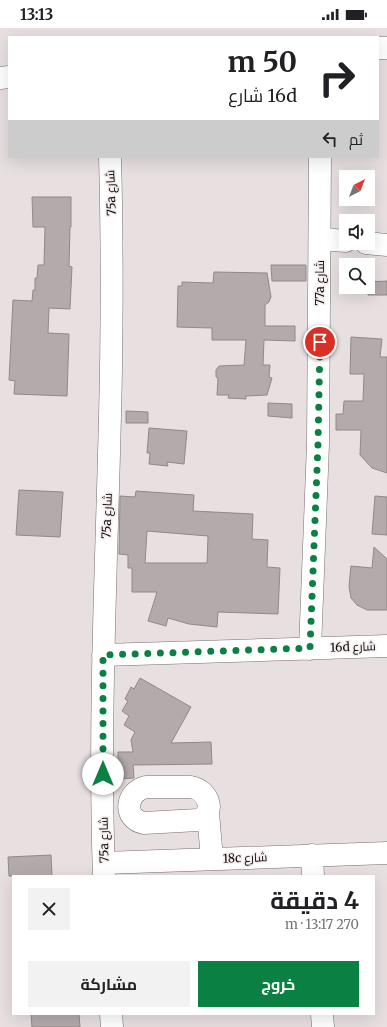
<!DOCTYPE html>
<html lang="ar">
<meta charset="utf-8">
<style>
body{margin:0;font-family:Merriweather,Cairo,serif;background:#f2f2f2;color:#202124;direction:rtl;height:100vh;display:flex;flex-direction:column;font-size:15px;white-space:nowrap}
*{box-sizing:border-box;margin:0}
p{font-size:13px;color:#757577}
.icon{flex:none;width:22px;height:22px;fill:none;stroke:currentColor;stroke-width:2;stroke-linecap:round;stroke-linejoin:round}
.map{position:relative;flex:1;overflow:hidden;direction:ltr}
.drawer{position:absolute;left:12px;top:847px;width:363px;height:140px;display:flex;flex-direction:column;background:#fff;border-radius:0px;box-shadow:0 4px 16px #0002;direction:rtl}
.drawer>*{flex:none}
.top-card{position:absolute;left:8px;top:8px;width:371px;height:122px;border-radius:0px;box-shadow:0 4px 16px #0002;direction:rtl;background:#fff;color:#202124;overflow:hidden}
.needle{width:26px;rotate:42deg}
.fabs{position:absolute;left:339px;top:142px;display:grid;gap:8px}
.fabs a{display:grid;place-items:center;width:36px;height:36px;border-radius:0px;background:#fff;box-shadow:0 4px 16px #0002;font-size:20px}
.pin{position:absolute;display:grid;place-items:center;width:34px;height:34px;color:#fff;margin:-17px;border:2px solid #fff;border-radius:50%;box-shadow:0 1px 4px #0007}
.me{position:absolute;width:44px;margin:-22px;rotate:0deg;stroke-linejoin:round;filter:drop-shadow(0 0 3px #0008)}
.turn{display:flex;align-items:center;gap:14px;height:84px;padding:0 16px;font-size:18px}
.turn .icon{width:52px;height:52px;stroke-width:2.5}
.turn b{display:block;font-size:28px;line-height:34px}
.then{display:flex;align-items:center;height:38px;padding:0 16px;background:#0003;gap:8px;font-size:15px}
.round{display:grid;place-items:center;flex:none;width:42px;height:42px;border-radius:0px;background:#f2f2f2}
.headline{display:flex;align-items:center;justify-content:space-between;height:68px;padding:0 16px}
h1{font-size:24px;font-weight:700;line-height:30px}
.action{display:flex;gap:8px;margin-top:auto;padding:8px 16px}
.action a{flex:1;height:46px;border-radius:0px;background:#0b8043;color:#fff;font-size:16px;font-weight:700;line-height:46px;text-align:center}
.action a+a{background:#f2f2f2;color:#202124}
.status{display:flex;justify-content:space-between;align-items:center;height:28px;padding:0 20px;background:#fff;direction:ltr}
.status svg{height:11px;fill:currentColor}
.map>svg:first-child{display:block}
</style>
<div class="status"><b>13:13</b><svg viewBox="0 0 49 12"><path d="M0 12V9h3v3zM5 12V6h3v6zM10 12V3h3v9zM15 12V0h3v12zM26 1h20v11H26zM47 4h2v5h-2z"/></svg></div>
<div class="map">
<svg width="387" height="999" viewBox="0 0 387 999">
<rect width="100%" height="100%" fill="#e7dfe0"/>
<!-- building -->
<path fill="#b3aaab" stroke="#908889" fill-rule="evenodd" d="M32,169h39v30h-1l-1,39 3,1 -2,42 -21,-1 -1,25 21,1 -2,62 -53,-2 1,-13 -6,-1 4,-80 19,1 1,-11h2v-12h2l1,-13h6l1,-38h-12z
M271,237h35v16h-34z
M214,244l53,1 4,24 -2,5 -4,3v21h30v15l-31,-1 -1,25h7l-1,12 3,1 -5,17 -21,1v3l-18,-1 1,-3h-12l1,-17 -2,-1v-7l3,-4 25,-1 2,-25h-34v-12l-35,-1 1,-41h4v-4l31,1z
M387,253v14h-19v-13z
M351,309l31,2 -2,18h7v116l-15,-5 -12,-13 1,-25h-25v-16h7l1,-13h19l1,-27h-14z
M268,375l24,1v14l-24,-2z
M126,383l22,1v11h-22z
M149,400l38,3 -3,33 -17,-2 1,4 -19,-2 1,-11h-3z
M19,462l44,2 -3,45 -44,-2z
M136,463l58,4 -1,16 60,3 -1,25 16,1 -1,27 13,1 -2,46 -60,-2 -1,15 -28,-3 -21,-6 -2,8 -18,-5 9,-29h-25v-24h-4v-13l-9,-1 1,-58 15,1zM147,503l61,5 -1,27h-62z
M375,468l12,1v38l-15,-1z
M374,519l13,12v51h-20l-10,-5 -6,-7 -2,-12 2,-20 21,2z
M140,650l51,29 -20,36 40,-1 1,22 -79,1 1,13 -16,1v-27h15l-2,-12 4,-8 -11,-7 5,-9 -7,-5 6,-10 -3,-2 6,-12 3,2z
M51,827l1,21h-43l-1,-19z
M31,986h48l1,13h-48z"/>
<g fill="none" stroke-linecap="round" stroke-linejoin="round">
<defs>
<path id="minor" d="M378,20h9
M0,50l9,-1
M320,211l26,2
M366,215l21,2
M310,621l8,-205 2,-287
M103,627l284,-9
M146,759h45c18,3 26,28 7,33l-54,3c-21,-4 -19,-31 2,-36z
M208,785l4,46
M312,827l1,21
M104,835l283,-10
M104,848c-6,-169 4,-337 7,-506 1,-71 1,-142 -1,-213
M111,986l1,13
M322,986l1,13"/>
</defs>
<!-- minor casing -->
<use href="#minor" stroke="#776f70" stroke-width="23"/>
<!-- minor -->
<use href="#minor" stroke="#fff" stroke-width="22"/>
</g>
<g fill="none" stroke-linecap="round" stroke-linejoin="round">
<!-- route -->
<path stroke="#0b8043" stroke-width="7" stroke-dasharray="0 12.6" d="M103,746v-119l207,-7 8,-204 2,-102"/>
</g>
<g text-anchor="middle" stroke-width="3" stroke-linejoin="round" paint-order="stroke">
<!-- street labels -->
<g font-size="12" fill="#0f0c0c" stroke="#f5eced">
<text transform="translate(111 165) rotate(-92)" y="4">75a شارع</text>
<text transform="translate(320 255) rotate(-90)" y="4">77a شارع</text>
<text transform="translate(107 488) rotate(-88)" y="4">75a شارع</text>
<text transform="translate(353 619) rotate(-2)" y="4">16d شارع</text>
<text transform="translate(104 812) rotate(-91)" y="4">75a شارع</text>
<text transform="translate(245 830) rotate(-2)" y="4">18c شارع</text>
</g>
</g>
</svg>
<div class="fabs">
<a><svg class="needle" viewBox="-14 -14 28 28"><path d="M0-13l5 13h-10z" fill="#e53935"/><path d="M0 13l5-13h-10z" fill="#757577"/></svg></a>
<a><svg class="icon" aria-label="sound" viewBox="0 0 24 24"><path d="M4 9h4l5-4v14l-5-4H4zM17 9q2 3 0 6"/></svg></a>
<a><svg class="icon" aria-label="search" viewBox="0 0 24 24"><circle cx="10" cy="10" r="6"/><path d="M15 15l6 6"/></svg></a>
</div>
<div class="pin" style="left:320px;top:314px;background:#d93025"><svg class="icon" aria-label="arrive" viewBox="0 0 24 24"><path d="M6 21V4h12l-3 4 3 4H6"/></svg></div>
<svg class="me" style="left:103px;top:746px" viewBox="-20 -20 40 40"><circle r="19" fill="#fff"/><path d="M0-13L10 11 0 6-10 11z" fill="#0b8043"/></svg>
<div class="top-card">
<div class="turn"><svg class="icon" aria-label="right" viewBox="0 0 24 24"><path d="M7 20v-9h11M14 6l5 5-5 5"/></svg><div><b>50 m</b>16d شارع</div></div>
<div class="then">ثم<svg class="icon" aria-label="left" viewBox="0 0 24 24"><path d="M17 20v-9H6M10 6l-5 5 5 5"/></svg></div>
</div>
<section class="drawer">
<div class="headline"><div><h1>4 دقيقة</h1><p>270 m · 13:17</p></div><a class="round"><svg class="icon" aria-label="close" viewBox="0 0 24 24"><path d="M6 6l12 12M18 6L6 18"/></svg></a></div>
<div class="action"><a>خروج</a><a>مشاركة</a></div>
</section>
</div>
